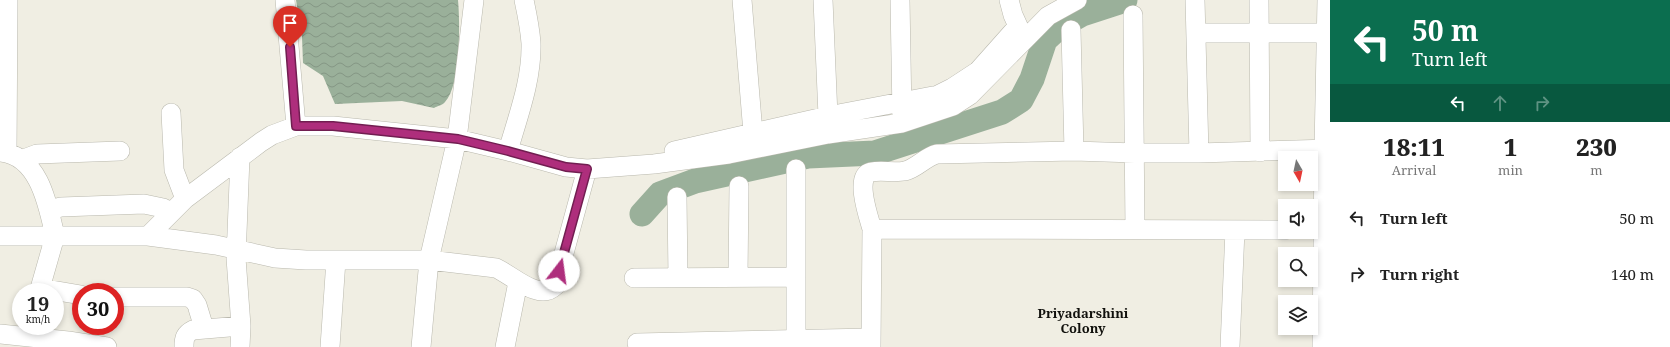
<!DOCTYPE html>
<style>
body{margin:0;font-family:"Noto Serif",serif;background:#f6f6f6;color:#222;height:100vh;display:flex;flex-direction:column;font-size:15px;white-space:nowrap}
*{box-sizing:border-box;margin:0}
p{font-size:13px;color:#767676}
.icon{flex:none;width:22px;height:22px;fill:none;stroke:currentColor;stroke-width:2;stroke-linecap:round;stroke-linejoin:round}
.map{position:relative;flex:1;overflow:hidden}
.side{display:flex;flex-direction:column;background:#fff;width:340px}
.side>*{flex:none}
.hud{background:#0b6e4f;color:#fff;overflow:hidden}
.needle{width:26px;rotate:171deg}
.controls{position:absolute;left:1278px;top:151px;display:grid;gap:8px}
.controls a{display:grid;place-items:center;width:40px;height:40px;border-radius:0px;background:#fff;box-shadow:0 2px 6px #0003;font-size:20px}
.speed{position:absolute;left:12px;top:283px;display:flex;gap:8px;font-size:20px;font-weight:700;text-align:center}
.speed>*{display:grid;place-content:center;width:52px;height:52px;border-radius:50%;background:#fff;box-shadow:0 2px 6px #0003;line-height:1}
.speed small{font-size:10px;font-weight:400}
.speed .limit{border:6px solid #d22;background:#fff;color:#111}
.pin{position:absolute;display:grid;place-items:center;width:34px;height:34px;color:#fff;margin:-41px -17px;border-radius:50% 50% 50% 0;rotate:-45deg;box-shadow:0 0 4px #0007}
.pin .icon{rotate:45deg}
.me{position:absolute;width:44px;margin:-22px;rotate:15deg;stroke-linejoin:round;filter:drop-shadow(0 0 3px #0008)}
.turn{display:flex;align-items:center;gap:14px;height:84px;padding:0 16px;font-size:18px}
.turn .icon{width:52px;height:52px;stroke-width:2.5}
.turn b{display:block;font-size:28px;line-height:34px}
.lanes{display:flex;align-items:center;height:38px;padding:0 16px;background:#0003;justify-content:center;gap:20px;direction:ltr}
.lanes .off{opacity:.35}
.eta{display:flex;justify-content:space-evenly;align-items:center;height:68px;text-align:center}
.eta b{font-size:24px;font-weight:800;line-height:28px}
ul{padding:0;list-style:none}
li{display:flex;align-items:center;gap:12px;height:56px;padding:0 16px}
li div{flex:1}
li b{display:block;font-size:15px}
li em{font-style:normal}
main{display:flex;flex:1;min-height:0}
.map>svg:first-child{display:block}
</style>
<main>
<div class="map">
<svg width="1330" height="347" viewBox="0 0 1330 347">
<defs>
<pattern id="water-waves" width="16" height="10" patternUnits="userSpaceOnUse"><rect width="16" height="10" fill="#9ab09a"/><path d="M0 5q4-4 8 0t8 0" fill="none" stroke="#849684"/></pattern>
</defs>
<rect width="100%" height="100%" fill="#f0eee3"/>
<!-- water -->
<path fill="url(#water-waves)" d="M296,0h162c2,22 3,85 -13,102 -2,3 -8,4 -11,6l-32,-7 -67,3 -12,-28 -20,-13 -1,-26z"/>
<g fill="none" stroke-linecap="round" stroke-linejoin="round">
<!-- river -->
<path stroke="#9ab09a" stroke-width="25" d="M642,214l18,-20 35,-13 113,-25 67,-3 127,-41 19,-12 11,-21 13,-39 14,-13 23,-13 43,-14"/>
<defs>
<path id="minor" d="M285,0l11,126
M742,0l11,133
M823,0l5,116
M900,0l2,115
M1009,0l4,15 10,22
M1195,0l4,153
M1259,0l1,152
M1133,15l2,215
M1071,30l3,121
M1197,33h133
M171,113l3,57 11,29
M508,151c10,-35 24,-71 23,-108 -1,-14 -4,-29 -7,-43
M674,151l154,-35 110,-21 14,-7 26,-17 40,-45
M0,152c39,3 48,53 55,84h93l37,-37 76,-57 11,-7 24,-9h37l124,13 51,12 58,16 21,2 67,-5 75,-10 99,-20 74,-11 51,-17 17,-11 78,-79 29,-16
M7,153l1,-153
M21,160l16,-6 83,-3
M796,169v170
M677,197l1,81
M49,210l12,-3 83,-3 19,4 8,4
M872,229c-3,-11 -18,-53 -1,-57 11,-2 23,1 34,-1 12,-3 20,-14 32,-17l137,-3 61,2h64l131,-4
M0,236h55l-16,56
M148,236l68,9 59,13 31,2h123l67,8c16,7 43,34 59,18l32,-117
M738,277l1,-91
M634,278l162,-1
M40,288l41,7
M115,297h72l6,2 4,6 7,23
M0,334l68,7 39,6
M637,343l234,-5
M184,347c0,-9 1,-13 9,-17l48,-4
M240,347l1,-21 -5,-68 4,-101
M330,347l6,-87
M421,347l8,-87 28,-121 17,-139
M505,347l13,-65
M871,347l1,-118 413,1
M1230,347l5,-117
M1322,347l2,-198 3,-149"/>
</defs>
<!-- minor casing -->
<use href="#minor" stroke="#b9b8ad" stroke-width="20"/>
<!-- minor -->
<use href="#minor" stroke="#fff" stroke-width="19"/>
</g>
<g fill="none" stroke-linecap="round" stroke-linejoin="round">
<defs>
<path id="route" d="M290,47l6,79h37l125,13 50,12 58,16 21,2 -28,102"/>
</defs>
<!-- route casing -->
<use href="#route" stroke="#711e51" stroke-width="10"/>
<!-- route -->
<use href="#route" stroke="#ae2e7c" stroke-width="7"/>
</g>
<g text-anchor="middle" stroke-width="4" stroke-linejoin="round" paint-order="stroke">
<!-- neighbourhood labels -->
<g font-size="13" font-weight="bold" fill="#10100c" stroke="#f0eee3">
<text x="1083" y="318">Priyadarshini<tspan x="1083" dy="15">Colony</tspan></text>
</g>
</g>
</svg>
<div class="controls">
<a><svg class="needle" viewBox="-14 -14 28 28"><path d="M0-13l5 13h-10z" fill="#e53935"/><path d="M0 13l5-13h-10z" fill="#767676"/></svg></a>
<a><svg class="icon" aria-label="sound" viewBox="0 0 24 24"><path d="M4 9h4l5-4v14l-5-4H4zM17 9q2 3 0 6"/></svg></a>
<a><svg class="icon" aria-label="search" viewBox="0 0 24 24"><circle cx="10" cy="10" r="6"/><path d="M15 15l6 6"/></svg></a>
<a><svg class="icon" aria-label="layers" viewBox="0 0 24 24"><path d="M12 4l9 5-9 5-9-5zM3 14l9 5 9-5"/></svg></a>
</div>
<div class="speed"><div>19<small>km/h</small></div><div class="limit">30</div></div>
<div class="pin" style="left:290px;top:47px;background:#d93025"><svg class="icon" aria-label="arrive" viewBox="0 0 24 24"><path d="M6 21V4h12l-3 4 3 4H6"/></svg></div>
<svg class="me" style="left:559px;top:271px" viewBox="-20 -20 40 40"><circle r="19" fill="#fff"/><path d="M0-13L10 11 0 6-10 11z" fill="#ae2e7c"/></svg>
</div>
<section class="side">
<div class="hud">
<div class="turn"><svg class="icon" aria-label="left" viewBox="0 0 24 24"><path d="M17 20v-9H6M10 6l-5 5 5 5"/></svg><div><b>50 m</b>Turn left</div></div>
<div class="lanes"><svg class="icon" aria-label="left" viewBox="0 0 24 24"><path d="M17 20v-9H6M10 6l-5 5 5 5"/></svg><svg class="icon off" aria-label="ahead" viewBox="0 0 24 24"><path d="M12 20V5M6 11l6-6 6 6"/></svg><svg class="icon off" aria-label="right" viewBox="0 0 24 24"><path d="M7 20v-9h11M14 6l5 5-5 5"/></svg></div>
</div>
<div class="eta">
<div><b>18:11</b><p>Arrival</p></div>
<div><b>1</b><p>min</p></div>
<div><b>230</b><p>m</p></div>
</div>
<ul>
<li><svg class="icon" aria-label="left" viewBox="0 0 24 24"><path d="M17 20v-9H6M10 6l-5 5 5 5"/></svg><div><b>Turn left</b></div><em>50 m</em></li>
<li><svg class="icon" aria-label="right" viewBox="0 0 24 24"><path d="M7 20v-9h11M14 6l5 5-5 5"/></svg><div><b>Turn right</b></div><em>140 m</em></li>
</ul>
</section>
</main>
